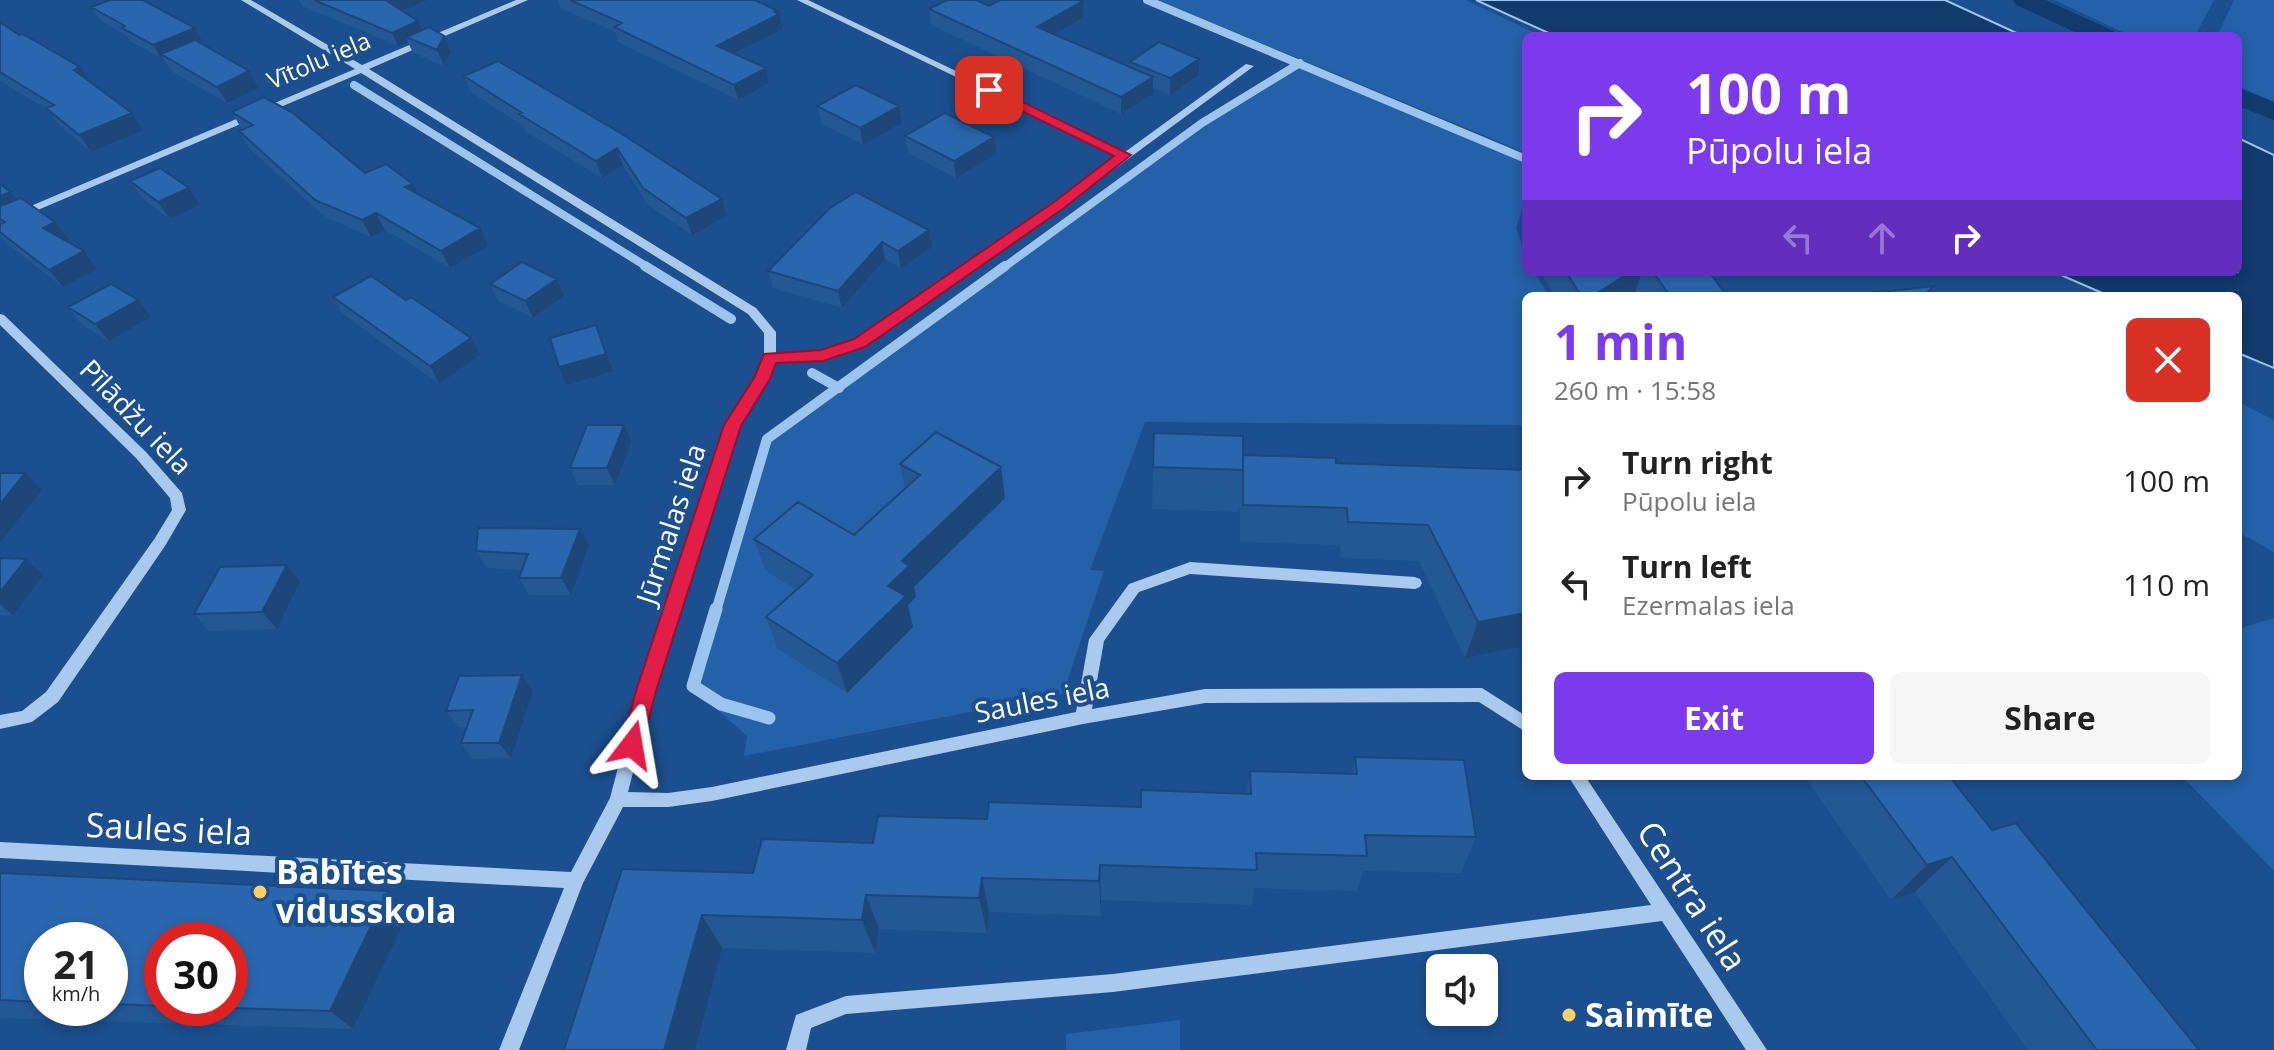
<!DOCTYPE html>
<meta charset="utf-8">
<style>
body{margin:0;font-family:"Open Sans",sans-serif;background:#f6f6f6;color:#222;height:100vh;display:flex;flex-direction:column;font-size:30px;white-space:nowrap}
*{box-sizing:border-box;margin:0}
p{font-size:26px;color:#767676}
.icon{flex:none;width:44px;height:44px;fill:none;stroke:currentColor;stroke-width:2;stroke-linecap:round;stroke-linejoin:round}
.map{position:relative;flex:1;overflow:hidden}
.panel{position:absolute;left:1522px;top:292px;width:720px;height:488px;display:flex;flex-direction:column;background:#fff;border-radius:12px;box-shadow:0 4px 12px #0003}
.panel>*{flex:none}
.top-card{position:absolute;left:1522px;top:32px;width:720px;height:244px;border-radius:12px;box-shadow:0 4px 12px #0003;background:#7c3aed;color:#fff;overflow:hidden}
.controls{position:absolute;left:1426px;top:954px;display:grid;gap:16px}
.controls a{display:grid;place-items:center;width:72px;height:72px;border-radius:12px;background:#fff;box-shadow:0 4px 12px #0003;font-size:40px}
.speed{position:absolute;left:24px;top:922px;display:flex;gap:16px;font-size:40px;font-weight:700;text-align:center}
.speed>*{display:grid;place-content:center;width:104px;height:104px;border-radius:50%;background:#fff;box-shadow:0 4px 12px #0003;line-height:1}
.speed small{font-size:20px;font-weight:400}
.speed .limit{border:12px solid #d22;background:#fff;color:#111}
.pin{position:absolute;display:grid;place-items:center;width:68px;height:68px;color:#fff;margin:-34px;border-radius:16px;box-shadow:0 4px 12px #0006}
.me{position:absolute;width:88px;margin:-44px;rotate:14deg;stroke-linejoin:round;filter:drop-shadow(0 0 6px #0008)}
.turn{display:flex;align-items:center;gap:28px;height:168px;padding:0 32px;font-size:36px}
.turn .icon{width:104px;height:104px;stroke-width:2.5}
.turn b{display:block;font-size:56px;line-height:68px}
.lanes{display:flex;align-items:center;height:76px;padding:0 32px;background:#0003;justify-content:center;gap:40px;direction:ltr}
.lanes .off{opacity:.35}
.round{display:grid;place-items:center;flex:none;width:84px;height:84px;border-radius:12px;background:#f6f6f6}
.overview{display:flex;align-items:center;justify-content:space-between;height:136px;padding:0 32px}
h1{font-size:48px;font-weight:700;line-height:60px;color:#7c3aed}
.button{display:flex;gap:16px;margin-top:auto;padding:16px 32px}
.button a{flex:1;height:92px;border-radius:12px;background:#7c3aed;color:#fff;font-size:32px;font-weight:700;line-height:92px;text-align:center}
.button a+a{background:#f6f6f6;color:#222}
ul{padding:0;list-style:none}
li{display:flex;align-items:center;gap:24px;height:104px;padding:0 32px}
li div{flex:1}
li b{display:block;font-size:30px}
li em{font-style:normal}
.map>svg:first-child{display:block}
</style>
<div class="map">
<svg width="2274" height="1050" viewBox="0 0 2274 1050">
<rect width="100%" height="100%" fill="#1b4f8f"/>
<!-- green -->
<path fill="#2461a8" d="M1158,0h308l75,36h-15v117z
M2054,0h160l-19,36h-64z
M2234,0h40v102l-36,-16v-50h-21z
M1291,64l235,98v35l-10,31 10,30v14h8l15,24h-23v129l-381,-3 -55,148 14,1 -41,123 -319,62 3,-20 -49,-43 -7,-17 79,-233 467,-344z
M2238,402l36,18v132l-36,-20z
M2274,618v253l-92,-95h56v-147z
M1180,1020v30h-114v-16z"/>
<!-- water -->
<path fill="#123a6d" stroke="#9cc4f0" stroke-width="2" d="M1476,0h469l78,36h-468z
M2238,138l36,17v213l-36,-15v-57h-129l-55,-24h184z"/>
<g fill="none" stroke-linecap="round" stroke-linejoin="round">
<!-- stream-far2 -->
<path stroke="#9cc4f0" stroke-width="8" d="M1147,0l379,159
M354,85l295,183
M1003,268l199,-145 98,-60"/>
<!-- stream-far1 -->
<path stroke="#9cc4f0" stroke-width="10" d="M645,266l86,53
M812,373l27,15
M716,611l51,-172 238,-173"/>
<!-- stream -->
<path stroke="#9cc4f0" stroke-width="13" d="M716,609l-23,77 28,18 48,14"/>
<!-- canal -->
<path fill="#123a6d" fill-rule="evenodd" d="M2013,0h32l69,31 4,5h-34l-68,-31z
M2238,88l36,14v18l-36,-14z"/>
<!-- minor -->
<path fill="#a9c9ee" fill-rule="evenodd" d="M241,0h10l111,65 154,-65h12l-159,69 387,239 20,24v22l46,-3 34,-11 263,-184 -322,-156h11l317,152 121,-88 8,2 -191,141 -199,139 -41,13 -48,3 -7,17 -29,46 -85,266 -26,101 40,1 44,-6 364,-75 13,-73 40,-55 61,-22 225,15 5,2 2,4 -2,4 -5,2 -225,-15 -51,18 -35,49 -12,68 113,-20 277,-1 44,28v16l-47,-30 -274,1 -122,21 -371,77 -44,6h-45l-40,76 -64,167h-20l65,-162 -564,-30v-16l571,30 39,-74 28,-107 88,-266 30,-46 8,-21v-25l-16,-19 -387,-241 -361,153v-7l355,-150z
M0,314l4,1 142,137 36,41 4,17 -21,36 -107,156 -26,20 -32,7v-14l22,-4 24,-19 109,-154 17,-28 -2,-12 -34,-40 -136,-133z
M1568,776h17l182,274h-21l-84,-129 -549,71 -267,22 -35,14 -5,22h-20l10,-35 50,-19 267,-22 538,-69z"/>
</g>
<!-- wall -->
<path fill="#245895" fill-rule="evenodd" d="M299,0h128l-25,11 20,19 22,6 7,16 -7,14 -31,-13 -5,-11 -10,4 -96,-40z
M558,0h197l23,11 5,18 -49,25 32,14 3,15 -31,17 -120,-58 -3,-10 -55,-24z
M1083,1v17l-29,16 76,33v-5l69,-3v16l-29,20 -17,-7v6l-32,20 -190,-89 -2,-16z
M91,7l104,21 7,13 -4,2 51,28 10,17 -32,15 -56,-32 -8,-13h-2l-31,-17 -3,-5 -27,-16z
M0,22l90,60 42,31 11,17 -52,22 -33,-28 -10,-14 -48,-29z
M498,61l229,155 -35,19 -44,-30 -25,-40 -21,13 -77,-47 -2,-5 -52,-34 -7,-16z
M817,106h82l3,17 -39,22 -42,-22z
M232,112l133,61 48,11 5,11 70,51 -38,22 -65,-38 -14,7 -46,-20 -76,-69 -10,-17 3,-1z
M905,136l91,18 -40,24 -48,-25z
M130,181l59,7 11,17 -30,14 -28,-21z
M0,182l11,10 6,7 38,23 14,18 -3,1 18,10 13,18 -34,18 -56,-43 -7,-8z
M929,230l3,17 -31,21 -16,-9 -43,49 -69,-20 -5,-17z
M1540,272h169l18,24h-87l-4,-6 -10,6h-71z
M490,284l74,12 -31,22 -35,-17z
M333,297l147,58 -41,29 -96,-70z
M138,300l13,17 -42,24 -27,-16 -14,-18z
M631,442l-16,43h-37l-8,-17z
M1243,455l93,8 190,7v176l-61,12 -46,-97 -78,-3 -1,-13 -100,-3v-34l-1,4 -87,-3 1,-42z
M900,464l105,34 -91,89 2,10 -8,8 5,22 -66,66 -70,-45 -11,-31 30,-27 -31,-20 -11,-31 100,-4 51,-46z
M580,529l9,17 -18,49h-42l-10,-17 3,-8 -35,-2 -11,-17z
M0,558l43,17 -30,41 -13,-1z
M300,582l-23,47 -68,2 -15,-17z
M522,675l11,16 -22,67 -38,1 -12,-16 6,-16h-9l-12,-16z
M1355,757l121,80 -15,36 -98,-2 -6,20 -103,-3 -2,17 -151,-5v16l-112,-4 -2,21 -108,-4 -4,24 -153,-5 -100,-79 131,4 120,-30 114,-24 154,-12 106,-14 3,-22 101,3z
M1804,776h145l43,54 207,220h-171l-113,-158 -24,8z
M0,873l409,39 -56,117 -353,-11zM42,940h68v68h-68zM162,940l68,68h-68z"/>
<!-- shaded-wall -->
<path fill="#1d4779" d="M390,0h37l-34,15 -6,-14z
M1083,1v17l-45,25 -1,-16z
M778,11l5,18 -62,31 -4,-14z
M418,21l7,14 -19,2 2,5 -10,4 -6,-13z
M195,28l7,13 -37,16 -4,-3 2,4h-2l-8,-13z
M444,36l7,16 -7,14 -7,-16z
M1199,59v16l-29,20v-17z
M80,67l12,17 -18,-14z
M766,68l3,15 -31,17 -4,-15z
M249,71l10,17 -32,15 -10,-16z
M1153,77v17l-32,20v-17z
M899,106l3,17 -39,22 -3,-17z
M132,113l11,17 -52,22 -12,-17z
M994,137l2,17 -40,24 -2,-17z
M617,148l6,17 -21,13 -6,-17z
M413,184l9,17 -17,-14z
M189,188l11,17 -30,14 -12,-17z
M11,192l11,14 -22,10v-20z
M722,199l5,17 -35,19 -6,-17z
M376,213l9,17 -14,7 -9,-17z
M55,222l14,18 -12,5 -14,-17z
M480,228l8,18 -38,22 -9,-17z
M929,230l3,17 -31,21 -3,-17z
M882,242l3,17 -43,49 -4,-17z
M84,251l13,18 -34,18 -14,-17z
M1630,272h12l-6,18 -10,6h-33z
M557,279l7,17 -31,22 -8,-17z
M138,300l13,17 -42,24 -14,-17z
M596,325l17,46 -47,14 -7,-18z
M471,338l9,17 -41,29 -9,-18z
M624,425l7,17 -16,43 -8,-17z
M1001,467l4,31 -91,89 2,10 -8,8 5,22 -66,66 -10,-30 51,-77 14,-25z
M25,473l17,17 -42,52v-38z
M580,529l9,17 -18,49 -10,-17z
M26,559l17,16 -30,41 -13,-12v-12z
M287,565l13,17 -23,47 -15,-17z
M1526,613v33l-61,12 13,-36z
M522,675l11,16 -22,67 -12,-15z
M1952,857l-37,35 -24,8 36,-35z
M1100,865l1,35v16l-2,-35z
M982,878l7,34 -2,21 -8,-35z
M388,891l21,21 -56,117 -23,-18z
M866,895l13,34 -4,24 -13,-33z
M702,915l20,33 -27,102h-31z"/>
<!-- building -->
<path fill="#2a66ad" stroke="#1d4779" stroke-width="2" d="M110,0h33l52,28 -42,17 -31,-17 3,-2 -34,-19z
M314,0h76l-3,1 31,20 -26,12z
M570,0h185l23,11 -3,1 4,2 -62,32 49,22 -32,17 -120,-58 8,-4z
M947,0h29l13,6 11,-6h79l4,1 -46,26 116,50 -32,20 -192,-88z
M0,22l19,13 4,-1 57,33 -6,3 58,43 -53,22 -33,-27 8,-3 -54,-33z
M429,27l15,9 -7,14 -31,-13z
M195,40l54,31 -32,16 -56,-33z
M1159,42l40,17 -29,19 -40,-16z
M498,61l124,73 100,65 -36,19 -43,-30 -26,-40 -21,13 -77,-47 3,-1 -58,-37z
M856,85l43,21 -39,22 -43,-22z
M264,97l29,16 72,60 21,-9 27,20 -8,3 75,41 -39,23 -65,-38 -14,7 -47,-20 -76,-69 14,-6 -21,-13z
M945,113l49,24 -40,24 -49,-25z
M160,168l29,20 -31,14 -28,-21z
M0,184l11,8 -11,4z
M856,192l73,38 -31,21 -16,-9 -44,49 -70,-20 62,-63z
M21,198l34,24 -12,6 41,23 -35,19 -49,-38v-8l5,-2 -5,-3v-13z
M522,262l35,17 -32,22 -35,-17z
M1566,272h64l-37,24h-12z
M1653,272h56l18,24h-57z
M371,276l35,24 5,-3 60,41 -41,28 -97,-69z
M111,284l27,16 -43,24 -27,-17z
M1934,286l-11,10h-79z
M596,325l10,29 -47,13 -9,-29z
M587,425h37l-17,43h-37z
M936,432l65,35 -99,94 7,5 -21,20 18,10 -69,67 -71,-46 47,-42 -59,-36 44,-37 56,33 66,-60 -20,-11z
M1154,433l89,3v34l-90,-3z
M1243,455l93,3v5l190,7v143l-48,9 -50,-97 -80,-3 -1,-14 -104,-3z
M0,473h25l-25,31z
M478,528l102,1 -19,49h-42l9,-24 -52,-3z
M0,558l26,1 -26,33z
M287,565l-25,47 -68,2 26,-47z
M522,675l-23,68h-38l12,-33 -27,1 13,-35z
M1355,757l109,3 12,77 -111,-2 2,21 -111,-3 1,17 -157,-5 -1,16 -117,-3 -3,20 -113,-3 -4,25 -160,-5 -38,135h-100l58,-181 131,4 9,-34 111,4 5,-27 109,3 2,-17 152,5v-17l110,4 -1,-23 107,3z
M1861,776h88l43,54 24,-7 183,227h-102l-145,-193 -25,8z
M0,873l388,18 -58,120 -100,-3v-68h-68v66l-52,-2v-64h-68v62l-42,-2z"/>
<!-- route -->
<path fill="#e11d48" stroke="#92132f" stroke-width="2" d="M985,88h9l137,67 -67,53 -199,139 -42,14 -47,2 -6,16 -29,47 -85,265 -14,54 -3,6 -7,3 -8,-3 -3,-6 15,-54 88,-266 30,-47 10,-24 57,-4 33,-11 200,-137 60,-46 -129,-63z"/>
<!-- markers -->
<g fill="#ffd166" stroke="#1b4f8f" stroke-width="3">
<circle cx="260" cy="892" r="8"/>
<circle cx="1569" cy="1015" r="8"/>
</g>
<g text-anchor="middle" stroke-width="8" stroke-linejoin="round" paint-order="stroke">
<!-- far-street labels -->
<g font-size="24" fill="#fff" stroke="#1b4f8f">
<text transform="translate(319 61) rotate(-23)" y="8">Vītolu iela</text>
</g>
<!-- street labels -->
<g font-size="28" fill="#fff" stroke="#1b4f8f">
<text transform="translate(136 417) rotate(46)" y="10">Pīlādžu iela</text>
<text transform="translate(671 524) rotate(-72)" y="10">Jūrmalas iela</text>
<text transform="translate(1042 700) rotate(-11)" y="10">Saules iela</text>
</g>
<!-- near-street labels -->
<g font-size="34" fill="#fff" stroke="#1b4f8f">
<text transform="translate(169 829) rotate(3)" y="12">Saules iela</text>
<text transform="translate(1692 896) rotate(57)" y="12">Centra iela</text>
</g>
<!-- near-poi labels -->
<g font-size="34" font-weight="bold" fill="#fff" stroke="#1b4f8f" text-anchor="start">
<text x="276" y="884">Babītes<tspan x="276" dy="39">vidusskola</tspan></text>
<text x="1585" y="1027">Saimīte</text>
</g>
</g>
</svg>
<div class="controls">
<a><svg class="icon" aria-label="sound" viewBox="0 0 24 24"><path d="M4 9h4l5-4v14l-5-4H4zM17 9q2 3 0 6"/></svg></a>
</div>
<div class="speed"><div>21<small>km/h</small></div><div class="limit">30</div></div>
<div class="pin" style="left:989px;top:90px;background:#d93025"><svg class="icon" aria-label="arrive" viewBox="0 0 24 24"><path d="M6 21V4h12l-3 4 3 4H6"/></svg></div>
<svg class="me" style="left:632px;top:745px" viewBox="-20 -20 40 40"><path d="M0-17L14 15 0 8-14 15z" fill="#e11d48" stroke="#fff" stroke-width="4"/></svg>
<div class="top-card">
<div class="turn"><svg class="icon" aria-label="right" viewBox="0 0 24 24"><path d="M7 20v-9h11M14 6l5 5-5 5"/></svg><div><b>100 m</b>Pūpolu iela</div></div>
<div class="lanes"><svg class="icon off" aria-label="left" viewBox="0 0 24 24"><path d="M17 20v-9H6M10 6l-5 5 5 5"/></svg><svg class="icon off" aria-label="ahead" viewBox="0 0 24 24"><path d="M12 20V5M6 11l6-6 6 6"/></svg><svg class="icon" aria-label="right" viewBox="0 0 24 24"><path d="M7 20v-9h11M14 6l5 5-5 5"/></svg></div>
</div>
<section class="panel">
<div class="overview"><div><h1>1 min</h1><p>260 m · 15:58</p></div><a class="round" style="background:#d93025;color:#fff"><svg class="icon" aria-label="close" viewBox="0 0 24 24"><path d="M6 6l12 12M18 6L6 18"/></svg></a></div>
<ul>
<li><svg class="icon" aria-label="right" viewBox="0 0 24 24"><path d="M7 20v-9h11M14 6l5 5-5 5"/></svg><div><b>Turn right</b><p>Pūpolu iela</p></div><em>100 m</em></li>
<li><svg class="icon" aria-label="left" viewBox="0 0 24 24"><path d="M17 20v-9H6M10 6l-5 5 5 5"/></svg><div><b>Turn left</b><p>Ezermalas iela</p></div><em>110 m</em></li>
</ul>
<div class="button"><a>Exit</a><a>Share</a></div>
</section>
</div>
